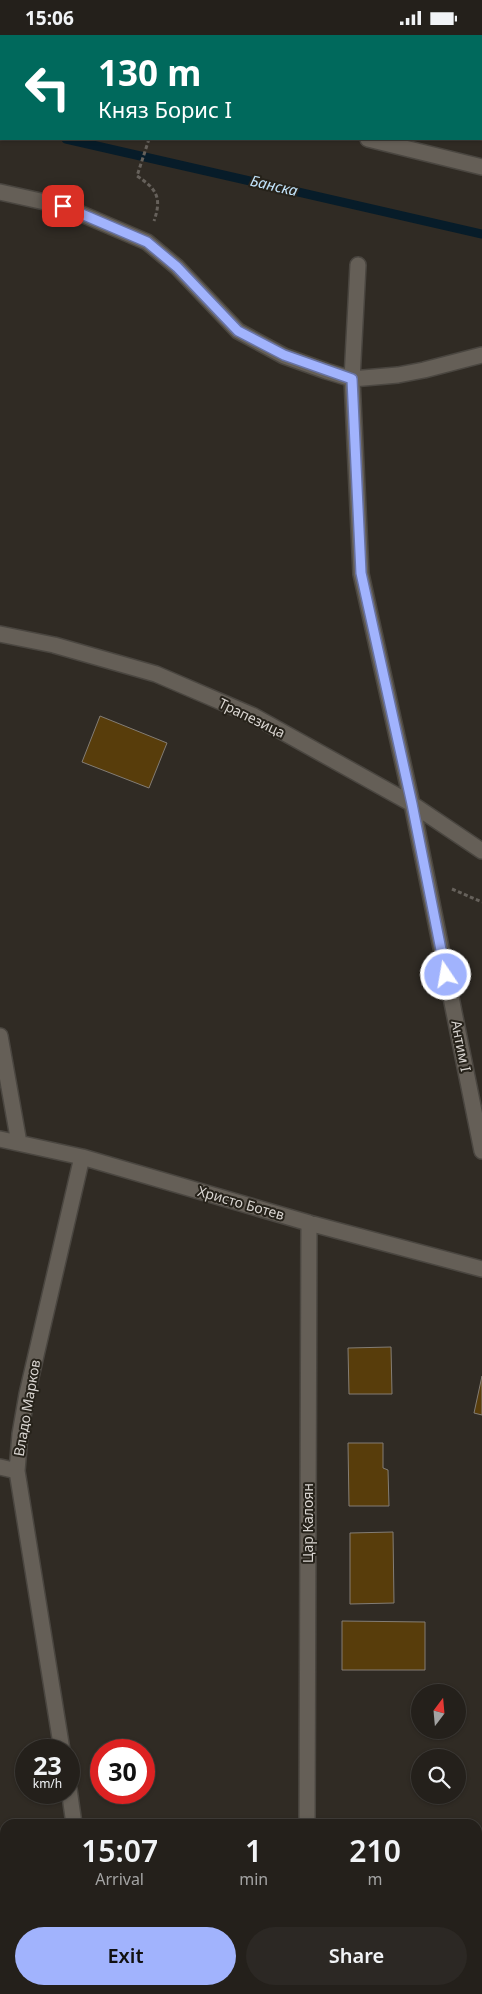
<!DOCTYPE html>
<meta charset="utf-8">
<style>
body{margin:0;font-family:"Noto Sans",sans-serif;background:#2c2824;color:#f1f3f6;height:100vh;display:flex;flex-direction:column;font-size:19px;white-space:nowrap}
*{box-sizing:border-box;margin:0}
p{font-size:16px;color:#a3a3a3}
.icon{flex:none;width:28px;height:28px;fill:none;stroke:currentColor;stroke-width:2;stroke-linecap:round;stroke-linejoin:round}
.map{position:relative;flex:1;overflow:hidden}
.details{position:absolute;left:0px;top:1784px;width:482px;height:176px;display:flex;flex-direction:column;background:#24201b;border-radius:15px 15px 0 0;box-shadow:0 1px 4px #0004,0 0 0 1px #413e3a}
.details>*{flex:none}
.hud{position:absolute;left:0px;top:0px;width:482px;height:105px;box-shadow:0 1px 4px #0004,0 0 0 1px #413e3a;background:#00695c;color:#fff;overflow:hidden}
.needle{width:32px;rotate:16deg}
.fabs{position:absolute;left:411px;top:1649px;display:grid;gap:10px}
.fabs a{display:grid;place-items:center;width:55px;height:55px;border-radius:50%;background:#24201b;box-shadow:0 1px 4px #0004,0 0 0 1px #413e3a;font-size:25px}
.speed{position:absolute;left:15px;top:1704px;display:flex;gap:10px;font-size:25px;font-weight:700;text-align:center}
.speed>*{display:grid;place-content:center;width:65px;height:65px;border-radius:50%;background:#24201b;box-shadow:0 1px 4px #0004,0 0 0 1px #413e3a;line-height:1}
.speed small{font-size:12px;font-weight:400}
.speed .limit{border:8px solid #d22;background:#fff;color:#111}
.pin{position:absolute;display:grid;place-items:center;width:42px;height:42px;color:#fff;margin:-21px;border-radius:10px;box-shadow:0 2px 8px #0006}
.me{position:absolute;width:55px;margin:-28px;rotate:348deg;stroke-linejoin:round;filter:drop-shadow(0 0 4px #0008)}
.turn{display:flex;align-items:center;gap:18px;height:105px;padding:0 15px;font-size:22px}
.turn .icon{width:65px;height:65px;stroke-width:2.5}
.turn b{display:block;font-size:35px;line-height:42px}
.eta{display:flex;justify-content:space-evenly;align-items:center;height:85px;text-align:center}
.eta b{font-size:30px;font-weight:600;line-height:35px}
.button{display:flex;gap:10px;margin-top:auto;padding:10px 15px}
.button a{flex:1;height:58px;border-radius:30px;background:#a1b3fd;color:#111;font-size:20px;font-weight:600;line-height:58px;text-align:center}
.button a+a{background:#2c2824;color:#f1f3f6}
.status{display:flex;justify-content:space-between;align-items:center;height:35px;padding:0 25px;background:#24201b;direction:ltr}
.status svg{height:14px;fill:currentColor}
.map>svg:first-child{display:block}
</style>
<div class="status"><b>15:06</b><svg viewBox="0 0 49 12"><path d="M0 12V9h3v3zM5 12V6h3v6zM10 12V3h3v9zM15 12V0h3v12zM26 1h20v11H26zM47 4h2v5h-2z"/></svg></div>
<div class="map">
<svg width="482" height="1959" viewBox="0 0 482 1959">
<rect width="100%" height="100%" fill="#302b24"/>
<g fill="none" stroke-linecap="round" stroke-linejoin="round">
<!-- stream -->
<path stroke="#071c29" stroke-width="9" d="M0,89h1
M66,104l416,95"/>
</g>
<!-- building -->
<path fill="#583d0b" stroke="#837d75" d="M100,681l67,27 -18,45 -67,-26z
M391,1312l1,47h-43l-1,-46z
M482,1341v39l-8,-2z
M348,1408h35v25l5,2 1,36h-40z
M393,1497l1,71 -44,1v-71z
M342,1586l83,1v48h-83z"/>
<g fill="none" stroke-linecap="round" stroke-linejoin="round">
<defs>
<path id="street" d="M348,0v1
M0,157l63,14 84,36 30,25 61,64 46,25 42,15 26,8 46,-4 26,-5 58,-15
M358,230l-6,114 9,195 51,230 70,347
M0,599l54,11 102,29 98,42 158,88 70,47
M0,1001l19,107
M0,1104l82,18 227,66 173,46
M0,1432l17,4
M62,1715l-45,-279 3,-37 7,-40 55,-237
M69,1754l5,35
M307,1789l2,-601
M0,1827l5,-1
M478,1893l4,1
M478,1949l4,-13
M90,1955l1,4"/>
<path id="secondary" d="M0,28h1
M368,104l114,28"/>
</defs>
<!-- street casing -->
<use href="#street" stroke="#4a4640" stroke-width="18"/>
<!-- secondary casing -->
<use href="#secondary" stroke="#4a4640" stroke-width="18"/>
<!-- path -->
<path stroke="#66615b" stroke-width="3" stroke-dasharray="4 2.5" stroke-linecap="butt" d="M149,104l-12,37c20,13 25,22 17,45
M452,854l30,13"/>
<!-- street -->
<use href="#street" stroke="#655f57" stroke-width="15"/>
<!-- secondary -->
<use href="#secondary" stroke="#655f57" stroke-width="15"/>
</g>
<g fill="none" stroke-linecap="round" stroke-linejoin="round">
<defs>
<path id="route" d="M63,171l84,36 30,25 61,64 46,24 68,24 9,194 51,231 34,171"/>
</defs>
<!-- route casing -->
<use href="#route" stroke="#6974a4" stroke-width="12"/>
<!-- route -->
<use href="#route" stroke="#a1b3fd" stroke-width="9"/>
</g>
<g text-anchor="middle" stroke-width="4" stroke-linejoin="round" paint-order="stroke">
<!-- street labels -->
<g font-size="14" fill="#d9d5d1" stroke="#26221a">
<text transform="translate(252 683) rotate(26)" y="5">Трапезица</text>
<text transform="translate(461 1011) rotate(79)" y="5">Антим I</text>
<text transform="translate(241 1168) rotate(16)" y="5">Христо Ботев</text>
<text transform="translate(27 1373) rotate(-80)" y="5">Владо Марков</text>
<text transform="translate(308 1488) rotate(-90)" y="5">Цар Калоян</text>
</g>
<!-- water labels -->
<g font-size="15" font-style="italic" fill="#c1e3fb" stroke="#26221a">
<text transform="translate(274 151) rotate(13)" y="5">Банска</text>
</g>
</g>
</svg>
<div class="fabs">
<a><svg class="needle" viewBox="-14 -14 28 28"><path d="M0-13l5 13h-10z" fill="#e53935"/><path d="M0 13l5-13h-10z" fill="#a3a3a3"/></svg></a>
<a><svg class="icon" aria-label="search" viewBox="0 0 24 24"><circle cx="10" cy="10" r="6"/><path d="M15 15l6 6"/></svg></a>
</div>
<div class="speed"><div>23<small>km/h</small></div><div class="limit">30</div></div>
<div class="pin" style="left:63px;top:171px;background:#d93025"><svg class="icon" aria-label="arrive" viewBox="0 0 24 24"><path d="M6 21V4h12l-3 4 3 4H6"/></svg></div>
<svg class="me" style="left:446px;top:940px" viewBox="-20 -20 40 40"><circle r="17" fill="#a1b3fd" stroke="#fff" stroke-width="3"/><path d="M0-11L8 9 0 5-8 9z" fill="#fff"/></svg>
<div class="hud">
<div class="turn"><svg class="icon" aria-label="left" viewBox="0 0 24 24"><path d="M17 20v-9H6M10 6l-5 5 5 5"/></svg><div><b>130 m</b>Княз Борис I</div></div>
</div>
<section class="details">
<div class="eta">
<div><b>15:07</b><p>Arrival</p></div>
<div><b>1</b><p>min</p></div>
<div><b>210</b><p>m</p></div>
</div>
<div class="button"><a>Exit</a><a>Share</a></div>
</section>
</div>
